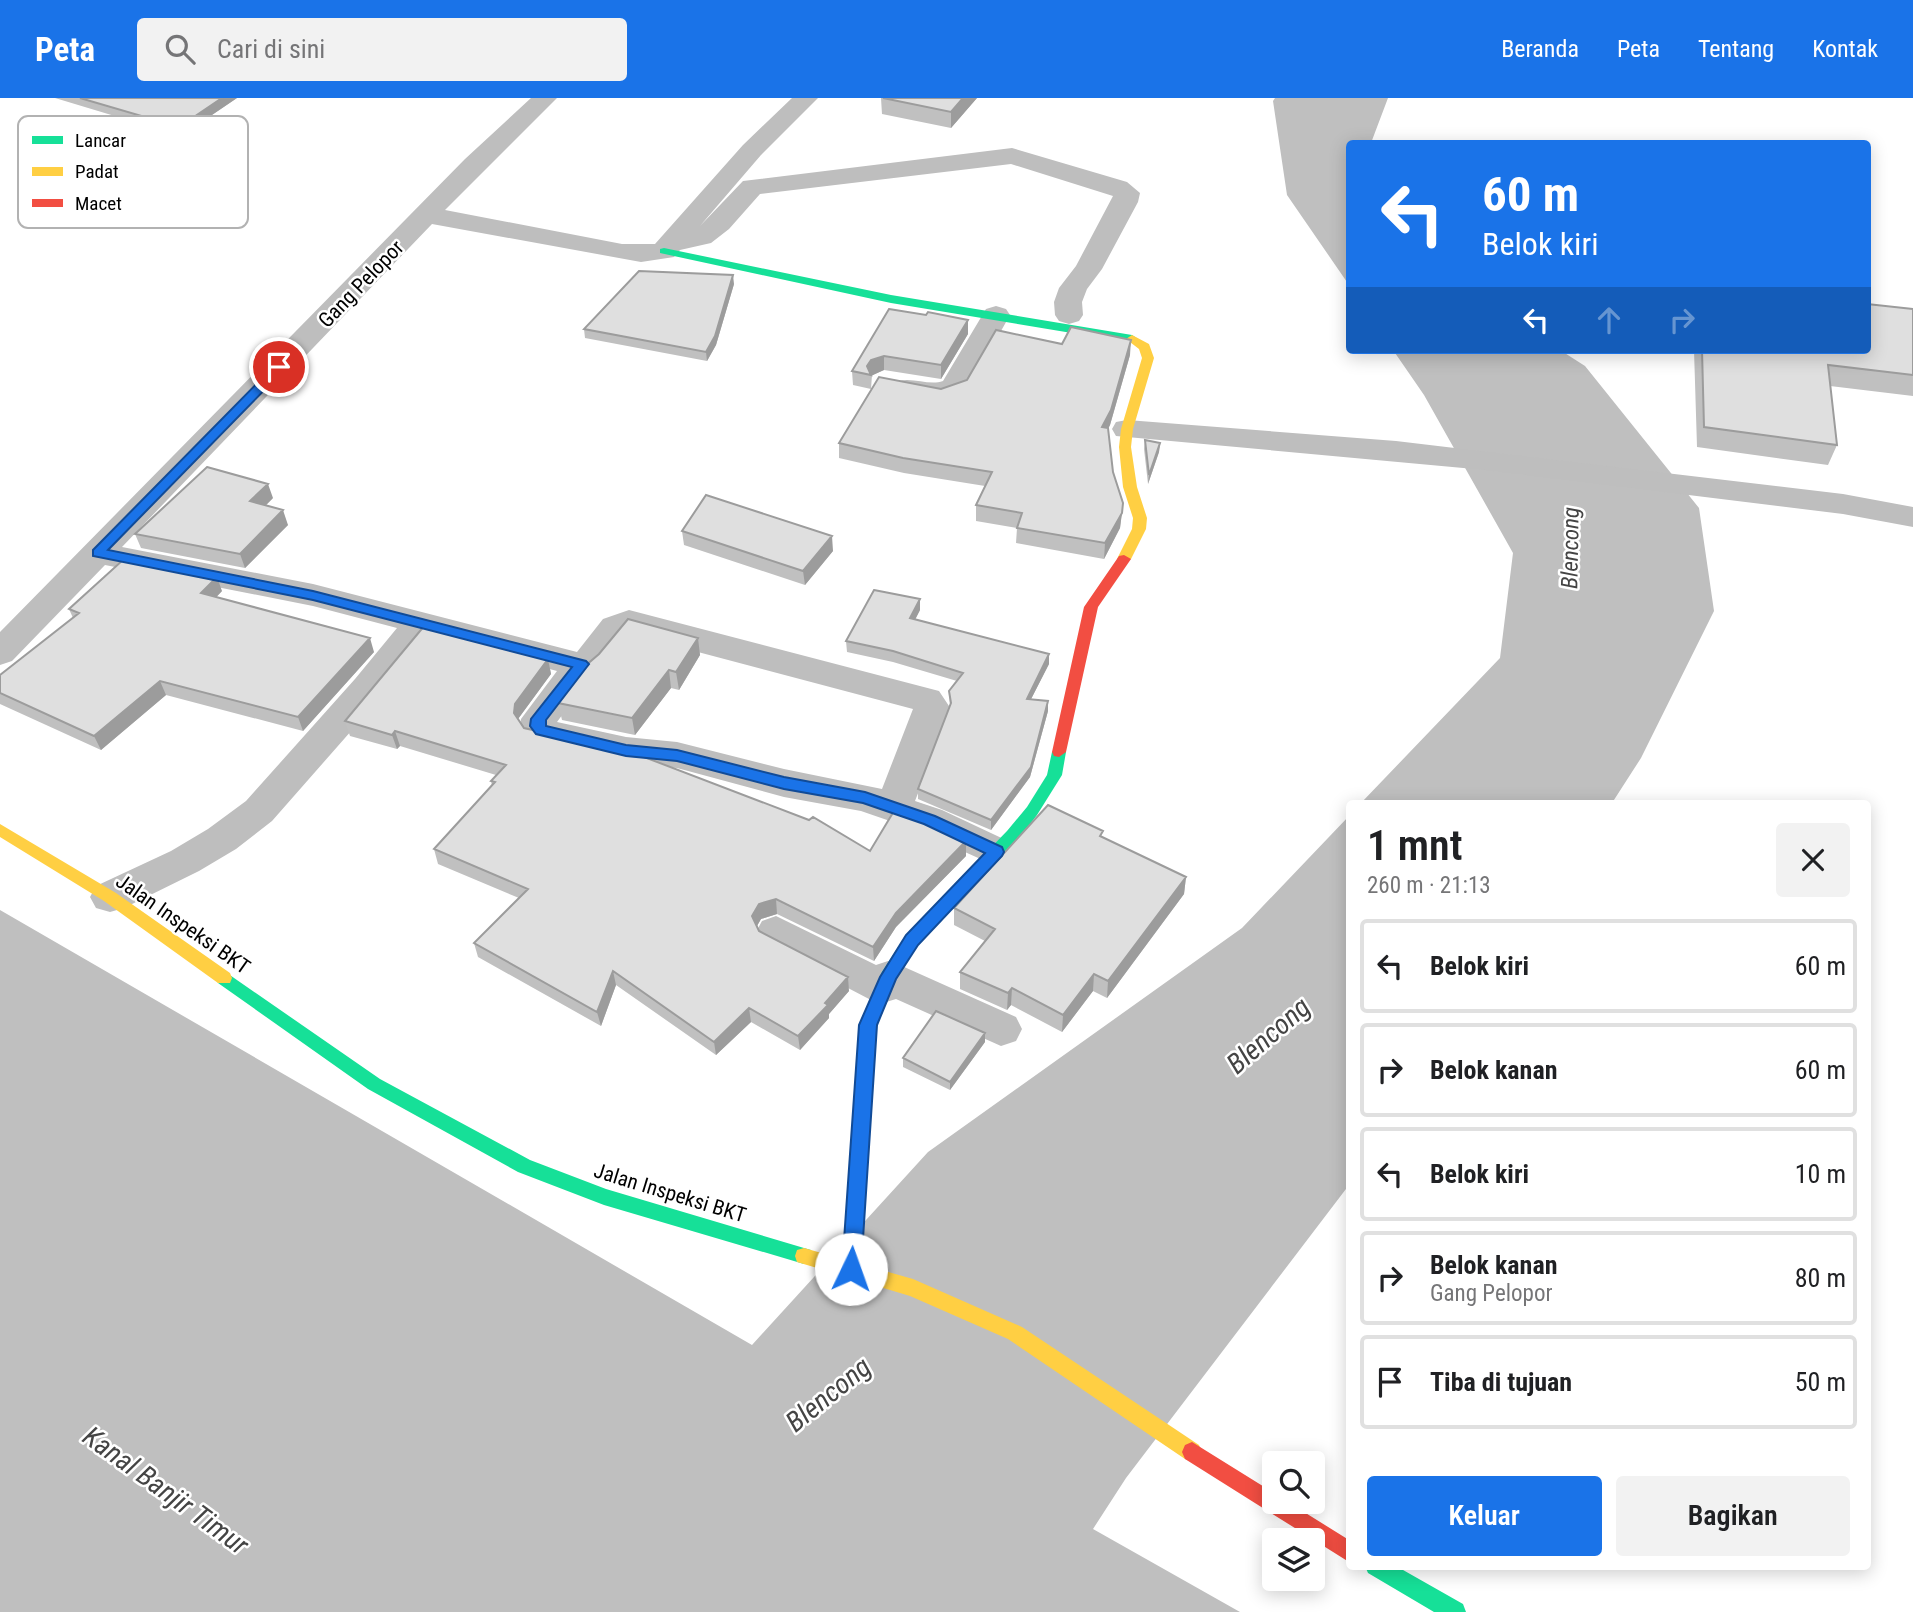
<!DOCTYPE html>
<html lang="id">
<meta charset="utf-8">
<style>
body{margin:0;font-family:"Roboto Condensed",sans-serif;background:#f2f2f2;color:#202124;height:100vh;display:flex;flex-direction:column;font-size:26px;white-space:nowrap}
*{box-sizing:border-box;margin:0}
p{font-size:23px;color:#757577}
.icon{flex:none;width:38px;height:38px;fill:none;stroke:currentColor;stroke-width:2;stroke-linecap:round;stroke-linejoin:round}
.map{position:relative;flex:1;overflow:hidden}
.details{position:absolute;left:1346px;top:702px;width:525px;height:770px;display:flex;flex-direction:column;background:#fff;border-radius:7px;box-shadow:0 4px 18px #0003}
.details>*{flex:none}
.banner{position:absolute;left:1346px;top:42px;width:525px;height:214px;border-radius:7px;box-shadow:0 4px 18px #0003;background:#1a73e8;color:#fff;overflow:hidden}
.fabs{position:absolute;left:1262px;top:1353px;display:grid;gap:14px}
.fabs a{display:grid;place-items:center;width:63px;height:63px;border-radius:7px;background:#fff;box-shadow:0 4px 18px #0003;font-size:35px}
.pin{position:absolute;display:grid;place-items:center;width:60px;height:60px;color:#fff;margin:-30px;border:4px solid #fff;border-radius:50%;box-shadow:0 2px 7px #0007}
.me{position:absolute;width:77px;margin:-38px;rotate:3deg;stroke-linejoin:round;filter:drop-shadow(0 0 5px #0008)}
.turn{display:flex;align-items:center;gap:24px;height:147px;padding:0 21px;font-size:32px}
.turn .icon{width:91px;height:91px;stroke-width:2.5}
.turn b{display:block;font-size:49px;line-height:60px}
.lanes{display:flex;align-items:center;height:66px;padding:0 21px;background:#0003;justify-content:center;gap:35px;direction:ltr}
.lanes .off{opacity:.35}
.round{display:grid;place-items:center;flex:none;width:74px;height:74px;border-radius:7px;background:#f2f2f2}
.summary{display:flex;align-items:center;justify-content:space-between;height:119px;padding:0 21px}
h1{font-size:42px;font-weight:600;line-height:52px}
.primary-button{display:flex;gap:14px;margin-top:auto;padding:14px 21px}
.primary-button a{flex:1;height:80px;border-radius:7px;background:#1a73e8;color:#fff;font-size:28px;font-weight:600;line-height:80px;text-align:center}
.primary-button a+a{background:#f2f2f2;color:#202124}
ul{padding:0;list-style:none}
li{display:flex;align-items:center;gap:21px;height:94px;margin:0 14px 10px;padding:0 7px;border:4px solid #e0e0e0;border-radius:7px}
li div{flex:1}
li b{display:block;font-size:26px}
li em{font-style:normal}
header{display:flex;align-items:center;gap:42px;box-sizing:border-box;height:98px;padding:0 35px;background:#1a73e8;color:#fff}
header strong{font-size:33px}
nav{display:flex;gap:38px;margin-inline-start:auto;font-size:24px}
.search{width:490px;height:63px;background:#f2f2f2;display:flex;align-items:center;gap:18px;box-sizing:border-box;padding:0 24px;border-radius:7px;color:#757577;font-size:26px}
.map>svg:first-child{display:block}
</style>
<header>
<strong>Peta</strong>
<div class="search"><svg class="icon" aria-label="search" viewBox="0 0 24 24"><circle cx="10" cy="10" r="6"/><path d="M15 15l6 6"/></svg>Cari di sini</div>
<nav><a>Beranda</a><a>Peta</a><a>Tentang</a><a>Kontak</a></nav>
</header>
<div class="map">
<svg width="1913" height="1514" viewBox="0 0 1913 1514">
<rect width="100%" height="100%" fill="#fff"/>
<!-- water -->
<path fill="#bfbfbf" d="M1275,0h113l-17,45 -22,1v141l-62,-90 -14,-94z
M1393,252h167l25,16 114,142 15,103 -73,147 -29,45h-251l139,-145 13,-105 -89,-158z
M1349,718v369l-223,293 -33,51 147,83h-1240v-702l752,435 176,-193 314,-224z"/>
<g fill="none" stroke-linecap="round" stroke-linejoin="round">
<!-- street -->
<path fill="#bebebe" fill-rule="evenodd" d="M531,0h26l-112,112 177,34h33l88,-99 49,-47h26l-57,57 -61,71 43,-45 269,-33 115,34 13,11 -2,9 -36,67 -15,20 -5,13 1,13 -4,6 -10,3 -10,-3 -4,-6 -1,-13 5,-14 17,-22 37,-70 -102,-32 -251,30 -31,35 -18,14 -31,7 -6,7 -33,5 -209,-38 -310,323 191,37 264,68 26,-33 26,-9 310,81 10,15v7l-34,88 27,9 68,32 5,10 -5,10 -14,4 -80,-36 -55,-19 -77,-14 -107,-29 -51,-5 -98,-23 -8,-14 1,-7 36,-48 -129,-34 -47,60 -109,124 -36,28 -37,22 -75,37 -14,4 -14,-4 -6,-11 6,-11 75,-35 37,-22 38,-28 109,-122 42,-51 -84,-22 -208,-41 -93,96 -12,4v-33l465,-473zM630,536l283,75 -31,80 -98,-20 -107,-27 -51,-5 -69,-15 34,-46c13,-3 26,-32 39,-42z
M996,208l10,3 4,6 -44,78 -24,9 -44,-9 -4,-6 4,-6c16,-4 31,5 45,0l43,-72z
M1127,322l269,21 447,53 70,13v20l-70,-13 -358,-44 -369,-34 -4,-7 4,-7z
M776,818l100,49 12,-4 14,5 114,51 6,12 -6,12 -15,5 -105,-47 -13,4 -14,-4 -107,-56 -6,-11 6,-11z"/>
<!-- fast -->
<path fill="#16e098" fill-rule="evenodd" d="M664,150l227,47 241,40 6,4 -6,4 -241,-40 -231,-50v-4z
M1059,649l7,5 -4,23 -25,40 -18,24 -101,106 -23,35 -19,45 -16,244 -2,6 -7,2 -7,-2 -2,-6 18,-244 22,-53 24,-37 101,-104 20,-24 20,-32 5,-23z
M224,873l156,108 150,81 76,29 198,59 7,2 2,6 -2,6 -7,2 -200,-59 -86,-33 -150,-83 -150,-106 -2,-5 2,-5z
M1365,1468h31l67,38 3,8h-32l-66,-39z"/>
<!-- slow -->
<path fill="#ffcf43" fill-rule="evenodd" d="M1132,237l17,9 5,14 -21,71 -2,18 6,40 10,31 -1,11 -15,30 -7,4 -7,-4 15,-30 1,-11 -10,-31 -4,-40 2,-18 21,-71 -3,-9 -13,-10z
M0,726l116,69 114,80 2,5 -2,5h-12l-114,-82 -104,-64z
M804,1150l109,31 109,48 177,118 3,7 -3,7 -7,3 -7,-3 -177,-120 -98,-43 -113,-34 -2,-6 2,-6z"/>
<!-- jam -->
<path fill="#f24e42" fill-rule="evenodd" d="M1124,457l7,4 -33,48 -32,145 -7,5 -5,-1 -2,-4 32,-145 35,-51z
M1192,1344l82,51v9h14l61,38v22l-164,-103 -3,-7 3,-7z"/>
</g>
<!-- wall -->
<path fill="#c0c0c0" d="M55,0h182l-56,38z
M881,0h96l-26,30 -69,-14z
M734,186l-18,61 -9,16 -122,-23 -1,-9z
M1913,211v87l-83,-10 7,59 -9,20 -131,-18 -3,-97h173z
M926,217l42,19 -27,45 -57,-9 -12,5 -1,14 -18,-4 -1,-14z
M1062,246l68,11 -20,70 -2,4 5,43 10,31 -3,25 -16,31 -88,-16 1,-15 -41,-7v-16l9,-19 -81,-13 -65,-15v-15l102,-54z
M1145,342l15,3 -1,9 -11,32 -4,-35z
M273,400l-8,8 23,19 -43,43 -104,-20 -6,-14z
M682,433l151,20 -28,34 -121,-40z
M222,493l-6,6 158,55 -71,79 -137,-36 -65,55 -101,-46v-29l73,-57 -4,-9z
M920,512l-5,9 134,45 -18,35 17,2v10l-18,66 -39,53 -73,-31v-10l32,-82 -1,-16 8,-10 -64,-19 -46,-10 -1,-11z
M698,540l2,17 -21,35 -8,-2 -36,47 -73,-15 -4,-17z
M548,561l3,15 -33,45 6,9 346,123 96,5 -70,71 -22,34 -97,-47 -16,5 -4,7 2,5 90,60 -20,23v4l-29,32 -49,-28 -35,33 -100,-70 -15,41 -123,-69 -4,-14 45,-45 -81,-34 -4,-15 58,-63 -1,-5 5,-6 -96,-29 -3,3 -47,-13 -5,-15z
M1103,739l83,40 -2,17 -77,104 -14,-7 -31,41 -51,-27 -4,5 -47,-21v-17l25,-31 -31,-16v-17z
M985,944l-35,48 -47,-23v-9z"/>
<!-- shaded-wall -->
<path fill="#9c9c9c" d="M222,0h15l-56,38 -2,-9z
M963,0h14l-26,30v-16z
M733,177l1,9 -18,61 -9,16 -1,-9z
M968,222v14l-27,45v-14z
M1131,242l-1,15 -20,70 -9,17 1,-15z
M884,258v14l-13,6 -4,-10 4,-6z
M1160,345l-1,9 -11,32 1,-9z
M268,386l5,14 -18,18 -5,-15z
M283,412l5,15 -43,43 -5,-14z
M1122,415l-2,15 -16,31 1,-16z
M832,438l1,15 -28,34 -2,-14z
M217,479l5,14 -15,16 -6,-14z
M920,501v11l-9,18 -1,-10z
M370,540l4,14 -71,79 -5,-14z
M698,540l2,17 -21,35 -3,-18z
M1049,556v10l-23,45 1,-10z
M548,561l3,15 -33,45 -4,-6 1,-9z
M669,572l2,18 -36,47 -3,-17z
M160,583l6,14 -65,55 -7,-14z
M1048,603v10l-18,66 -39,53v-10z
M395,633l5,15 -3,3 -5,-14z
M966,743v15l-70,71 -22,34 -1,-14 23,-34z
M1186,779l-2,17 -77,104 1,-17z
M776,801l1,15 -16,5 -7,12 -2,-15 7,-12z
M613,873l3,14 -15,41 -4,-14z
M1094,876l-1,17 -31,41 1,-17z
M848,879l1,14 -20,23v4l-29,32 -2,-14 27,-33z
M1012,890l-1,17 -4,5 1,-17z
M749,910l2,14 -35,33 -2,-13z
M985,935v9l-35,48v-8z"/>
<!-- building -->
<path fill="#dfdfdf" stroke="#9c9c9c" stroke-width="2" d="M80,0h142l-43,29z
M883,0h80l-12,14z
M639,173l94,4 -18,61 -9,16 -122,-23z
M1867,206l46,5v66l-85,-10 9,80 -133,-18 -2,-77h165z
M889,211l37,6 2,-3 40,8 -27,45 -57,-9 -13,4 -4,6 4,9 -19,-4z
M1071,229l60,13 -20,70 -9,17 6,1 5,44 10,31 -1,10 -17,30 -88,-15 5,-15 -46,-8 16,-33 -89,-14 -64,-15 40,-66 62,12 26,-9 29,-50 66,14z
M1145,342l15,3 -11,32z
M207,369l61,17 -18,17 33,9 -43,44 -105,-20z
M706,397l126,41 -29,35 -121,-40z
M124,461l93,18 -16,16 169,45 -72,79 -138,-36 -66,55 -94,-43v-18l79,-62 -10,-4z
M874,492l46,9 -10,19 139,36 -22,45 21,2 -17,66 -40,53 -73,-31 33,-86 -2,-12 14,-18 -70,-22 -47,-10z
M628,521l70,19 -22,34 -7,-2 -37,48 -74,-15 26,-36 15,-13z
M425,527l123,34 -33,45 -1,9 10,15 107,24 178,68 4,-3 57,34 24,-40 72,30 -70,72 -23,34 -97,-48 -17,5 -7,12 7,15 89,46 -23,26 3,2 -30,31 -49,-28 -35,34 -101,-71 -16,41 -123,-69 54,-54 -94,-40 61,-67 -4,-1 15,-16 -111,-34 -3,4 -47,-14z
M1048,707l55,26 -3,5 86,41 -78,104 -14,-7 -31,41 -51,-27 -4,5 -48,-21 35,-43 -41,-21z
M936,913l49,22 -35,49 -47,-24z"/>
<!-- route -->
<path fill="#1a73e8" stroke="#114b97" stroke-width="2" d="M279,265l5,2v5l-176,180 205,41 273,70 3,3 -3,4 -40,52v6l80,19 51,5 107,27 81,15 70,24 67,31 2,5 -2,4 -84,89 -22,34 -19,46 -16,244 -3,6 -7,2 -7,-2 -2,-6 17,-244 21,-48 26,-42 79,-82 -61,-29 -61,-21 -79,-14 -107,-28 -51,-5 -90,-22 -6,-8 1,-7 41,-52 -259,-67 -220,-44v-6l182,-185z"/>
<g text-anchor="middle" stroke-width="5" stroke-linejoin="round" paint-order="stroke">
<!-- street labels -->
<g font-size="21" fill="#000" stroke="#fff">
<text transform="translate(361 186) rotate(-46)" y="7">Gang Pelopor</text>
<text transform="translate(183 826) rotate(35)" y="7">Jalan Inspeksi BKT</text>
<text transform="translate(670 1095) rotate(17)" y="7">Jalan Inspeksi BKT</text>
</g>
<!-- water labels -->
<g font-size="23" font-style="italic" fill="#444" stroke="#fff">
<text transform="translate(1570 450) rotate(-89)" y="8">Blencong</text>
</g>
<!-- near-water labels -->
<g font-size="28" font-style="italic" fill="#444" stroke="#fff">
<text transform="translate(1268 937) rotate(-41)" y="10">Blencong</text>
<text transform="translate(828 1296) rotate(-39)" y="10">Blencong</text>
<text transform="translate(166 1392) rotate(36)" y="10">Kanal Banjir Timur</text>
</g>
</g>
<!-- legend -->
<rect x="18" y="18" width="230" height="112" rx="10" fill="#fff" stroke="#b2b2b2" stroke-width="2"/>
<rect x="32" y="38" width="31" height="8" fill="#16e098"/>
<rect x="32" y="69" width="31" height="9" fill="#ffcf43"/>
<rect x="32" y="101" width="31" height="8" fill="#f24e42"/>
<g font-size="19" fill="#000">
<text x="75" y="49">Lancar</text>
<text x="75" y="80">Padat</text>
<text x="75" y="112">Macet</text>
</g>
</svg>
<div class="fabs">
<a><svg class="icon" aria-label="search" viewBox="0 0 24 24"><circle cx="10" cy="10" r="6"/><path d="M15 15l6 6"/></svg></a>
<a><svg class="icon" aria-label="layers" viewBox="0 0 24 24"><path d="M12 4l9 5-9 5-9-5zM3 14l9 5 9-5"/></svg></a>
</div>
<div class="pin" style="left:279px;top:269px;background:#d93025"><svg class="icon" aria-label="arrive" viewBox="0 0 24 24"><path d="M6 21V4h12l-3 4 3 4H6"/></svg></div>
<svg class="me" style="left:851px;top:1171px" viewBox="-20 -20 40 40"><circle r="19" fill="#fff"/><path d="M0-13L10 11 0 6-10 11z" fill="#1a73e8"/></svg>
<div class="banner">
<div class="turn"><svg class="icon" aria-label="left" viewBox="0 0 24 24"><path d="M17 20v-9H6M10 6l-5 5 5 5"/></svg><div><b>60 m</b>Belok kiri</div></div>
<div class="lanes"><svg class="icon" aria-label="left" viewBox="0 0 24 24"><path d="M17 20v-9H6M10 6l-5 5 5 5"/></svg><svg class="icon off" aria-label="ahead" viewBox="0 0 24 24"><path d="M12 20V5M6 11l6-6 6 6"/></svg><svg class="icon off" aria-label="right" viewBox="0 0 24 24"><path d="M7 20v-9h11M14 6l5 5-5 5"/></svg></div>
</div>
<section class="details">
<div class="summary"><div><h1>1 mnt</h1><p>260 m · 21:13</p></div><a class="round"><svg class="icon" aria-label="close" viewBox="0 0 24 24"><path d="M6 6l12 12M18 6L6 18"/></svg></a></div>
<ul>
<li><svg class="icon" aria-label="left" viewBox="0 0 24 24"><path d="M17 20v-9H6M10 6l-5 5 5 5"/></svg><div><b>Belok kiri</b></div><em>60 m</em></li>
<li><svg class="icon" aria-label="right" viewBox="0 0 24 24"><path d="M7 20v-9h11M14 6l5 5-5 5"/></svg><div><b>Belok kanan</b></div><em>60 m</em></li>
<li><svg class="icon" aria-label="left" viewBox="0 0 24 24"><path d="M17 20v-9H6M10 6l-5 5 5 5"/></svg><div><b>Belok kiri</b></div><em>10 m</em></li>
<li><svg class="icon" aria-label="right" viewBox="0 0 24 24"><path d="M7 20v-9h11M14 6l5 5-5 5"/></svg><div><b>Belok kanan</b><p>Gang Pelopor</p></div><em>80 m</em></li>
<li><svg class="icon" aria-label="arrive" viewBox="0 0 24 24"><path d="M6 21V4h12l-3 4 3 4H6"/></svg><div><b>Tiba di tujuan</b></div><em>50 m</em></li>
</ul>
<div class="primary-button"><a>Keluar</a><a>Bagikan</a></div>
</section>
</div>
